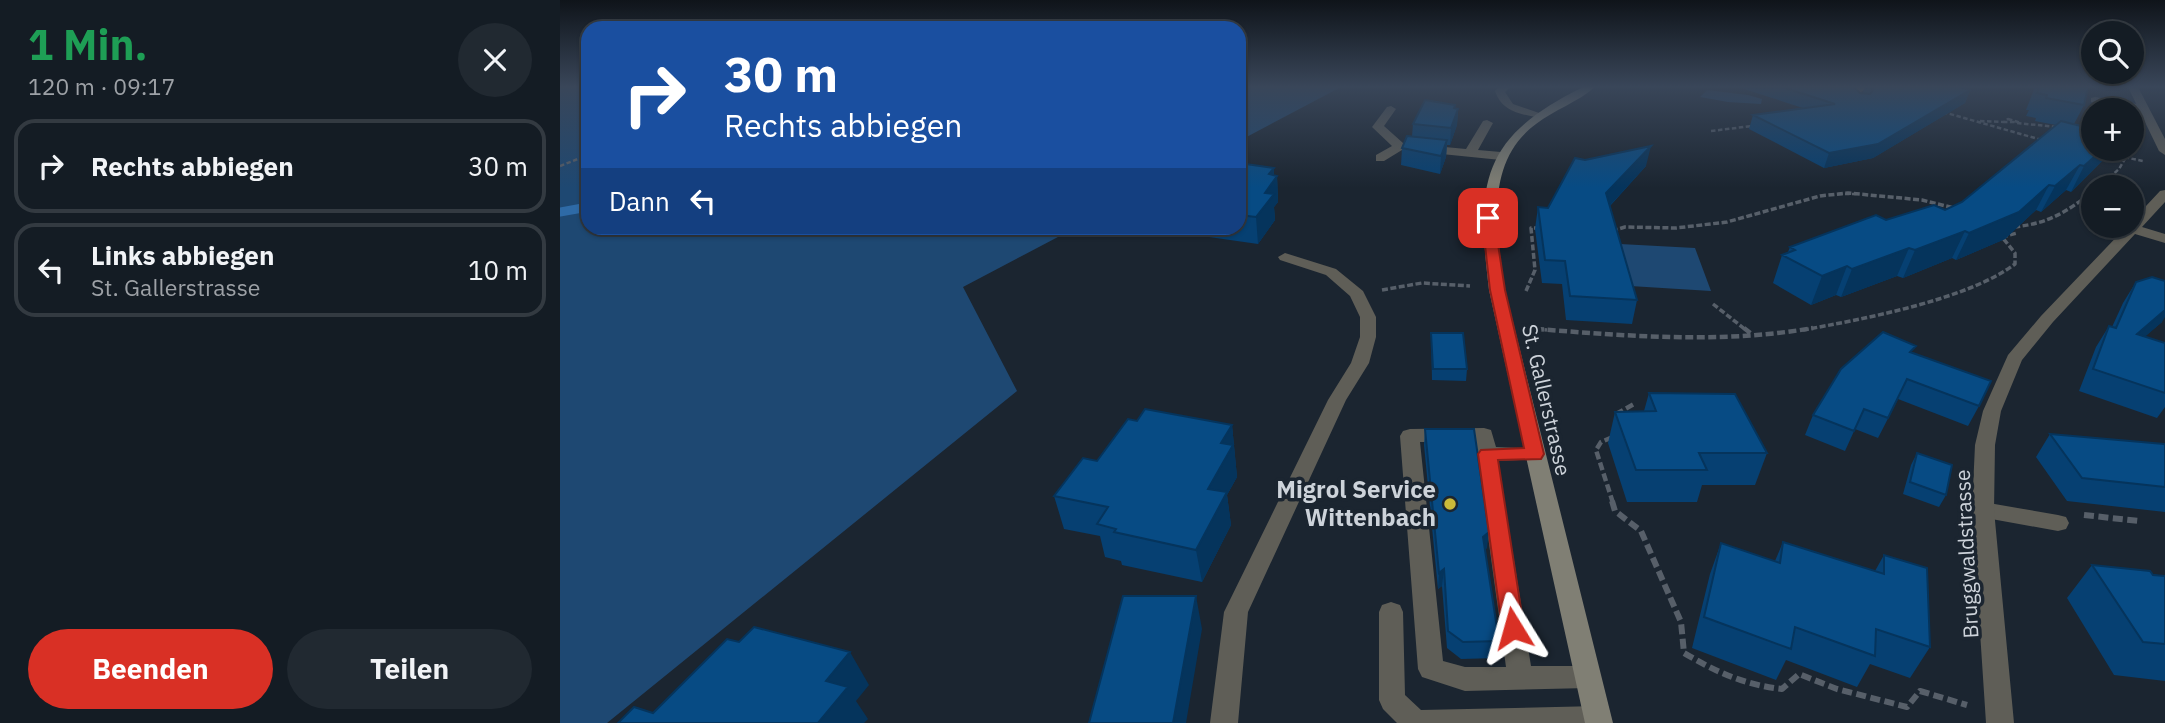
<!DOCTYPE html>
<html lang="de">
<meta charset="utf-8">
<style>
body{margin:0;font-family:"IBM Plex Sans",sans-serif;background:#212931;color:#f1f3f6;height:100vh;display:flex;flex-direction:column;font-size:26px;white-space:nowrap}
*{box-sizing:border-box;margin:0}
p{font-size:23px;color:#9da1a6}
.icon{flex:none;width:38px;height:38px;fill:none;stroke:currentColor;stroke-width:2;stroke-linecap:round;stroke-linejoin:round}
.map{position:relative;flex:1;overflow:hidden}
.details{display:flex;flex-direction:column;background:#141c24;width:560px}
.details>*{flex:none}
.guide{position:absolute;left:21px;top:21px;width:665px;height:214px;border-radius:21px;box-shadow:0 2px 5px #0004,0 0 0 2px #333a41;background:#1a4fa0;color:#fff;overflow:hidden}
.tools{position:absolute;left:1521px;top:21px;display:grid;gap:14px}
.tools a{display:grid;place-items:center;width:63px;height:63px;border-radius:50%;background:#141c24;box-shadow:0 2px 5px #0004,0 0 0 2px #333a41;font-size:35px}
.pin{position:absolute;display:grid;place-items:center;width:60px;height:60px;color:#fff;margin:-30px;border-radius:14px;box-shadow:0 4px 10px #0006}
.me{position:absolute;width:77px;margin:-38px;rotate:352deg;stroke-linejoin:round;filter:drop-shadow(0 0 5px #0008)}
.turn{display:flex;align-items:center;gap:24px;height:147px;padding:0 28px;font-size:32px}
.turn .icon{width:91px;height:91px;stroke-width:2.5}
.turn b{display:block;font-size:49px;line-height:60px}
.then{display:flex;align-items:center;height:66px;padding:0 28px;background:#0003;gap:14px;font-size:26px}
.round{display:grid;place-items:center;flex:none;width:74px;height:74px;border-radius:37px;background:#212931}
.overview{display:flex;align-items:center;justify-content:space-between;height:119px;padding:0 28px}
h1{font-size:42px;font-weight:700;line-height:52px;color:#1e9e55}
.primary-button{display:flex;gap:14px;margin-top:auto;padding:14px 28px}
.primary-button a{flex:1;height:80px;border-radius:42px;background:#d93025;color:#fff;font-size:28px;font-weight:700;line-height:80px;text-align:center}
.primary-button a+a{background:#212931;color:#f1f3f6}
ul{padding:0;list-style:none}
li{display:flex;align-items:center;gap:21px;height:94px;margin:0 14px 10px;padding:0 14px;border:4px solid #333a41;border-radius:21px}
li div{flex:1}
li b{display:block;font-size:26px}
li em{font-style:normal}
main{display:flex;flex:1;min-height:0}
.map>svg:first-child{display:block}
</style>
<main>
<section class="details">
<div class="overview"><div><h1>1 Min.</h1><p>120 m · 09:17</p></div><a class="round"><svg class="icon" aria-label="close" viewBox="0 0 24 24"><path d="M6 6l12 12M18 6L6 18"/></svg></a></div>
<ul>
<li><svg class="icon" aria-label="right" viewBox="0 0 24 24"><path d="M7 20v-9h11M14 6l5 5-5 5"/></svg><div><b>Rechts abbiegen</b></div><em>30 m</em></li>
<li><svg class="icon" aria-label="left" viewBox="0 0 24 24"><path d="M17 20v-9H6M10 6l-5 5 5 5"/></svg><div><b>Links abbiegen</b><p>St. Gallerstrasse</p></div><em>10 m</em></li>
</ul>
<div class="primary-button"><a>Beenden</a><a>Teilen</a></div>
</section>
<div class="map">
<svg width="1605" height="723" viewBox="0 0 1605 723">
<rect width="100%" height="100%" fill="#1b2530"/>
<!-- green -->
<path fill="#1e4872" d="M0,87h28v141h487l-112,59 54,104 -410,332h-47z
M679,87h102l-102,54z
M1147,90l41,5 14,4 -1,5 -33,-2 -28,-5z
M1060,244l75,4 16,43 -81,-5z"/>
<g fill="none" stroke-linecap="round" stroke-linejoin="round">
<!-- stream -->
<path stroke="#2e6aa6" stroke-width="9" d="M0,212l28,-5"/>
<!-- path-far3 -->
<path stroke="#575f69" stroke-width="2.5" stroke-dasharray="4.5 2.5" stroke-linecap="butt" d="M1383,112l99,28
M1448,119l10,3h-14z
M1420,121l24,1
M1457,123l40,4
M1151,131l41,-5
M1544,153l39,8
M0,166l28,-11
M1539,187l20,-18 7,-12
M1278,194h21
M1530,194l3,-2"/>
<!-- path-far2 -->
<path stroke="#575f69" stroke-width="3.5" stroke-dasharray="6 2.5" stroke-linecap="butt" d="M1454,227c36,-4 50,-14 79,-35
M1052,231l13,-4 51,1 51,-6 93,-26 28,-3 74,7 32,8
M822,290l40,-7 48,3
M966,291l9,-21 -4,-42h10
M1153,304l33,26
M976,329l11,1
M1243,330c60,-11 164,-30 212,-66v-11l-13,-16 15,-4"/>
<!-- path-far1 -->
<path stroke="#575f69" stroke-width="4.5" stroke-dasharray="8 3.5" stroke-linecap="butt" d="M1184,328l9,7
M976,329c94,7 184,15 277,-1
M1056,414l18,-10
M1053,503l-17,-53 5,-8 12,-5"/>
<!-- path -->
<path stroke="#575f69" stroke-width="6" stroke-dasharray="10 4.5" stroke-linecap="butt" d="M1052,501l3,10 26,20 40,91 3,31c32,19 61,32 98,36l17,-15 38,15 70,18 13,-16 47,14
M1524,515l55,6"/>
<!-- service -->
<path fill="#5f5e57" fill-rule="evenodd" d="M939,87h11l-5,5 8,12 32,11 -5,3c-19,-4 -38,-6 -45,-27z
M1535,97l48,8 5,3 -5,3 -52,-9v-4z
M831,106l5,3 -12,17 19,17 63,6 17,-28 4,-1 6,3 -15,27 23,2 6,4 -6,4 -99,-10 -18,11h-8v-6l16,-9 -20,-19 15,-20z
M924,428l7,2 5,17 46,2 3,5 -3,5 -44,2 33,205h57l9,3 4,8 -4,8 -9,3 -123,3 -43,-14 -4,-8 -18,-233 3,-5 7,-2zM860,442h55l31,225h-41l-22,-6z
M1423,502l75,13 8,2 3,6 -3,6 -8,2 -83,-15 -3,-6 3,-6z
M831,602l9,3 3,7 2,83 16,15 177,-4 10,4 3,9 -1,4h-213l-14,-14 -4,-9v-88l3,-7z"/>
<!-- minor -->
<path fill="#5f5e57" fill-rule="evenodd" d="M1296,87h13l-11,7 8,9 -1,2h-8l-10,-12z
M1568,87h10l27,52v16l-6,-4z
M1605,190v12l-23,25 23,7v9l-30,-9 -82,88 -31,38 -21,51 -6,34 -1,65 20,213h-28l-14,-213 3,-65 8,-34 25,-56 33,-39 86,-90h5v-5l28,-30z
M725,253l51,16 27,22 13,26v20l-7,26 -23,37 -98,212 -10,111h-28l14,-111 104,-212 23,-37 9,-26v-20l-10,-21 -24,-21 -46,-15 -2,-3z"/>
<!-- secondary -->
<path fill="#807f74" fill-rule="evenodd" d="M1023,87h12c-17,15 -41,23 -59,37 -53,39 -39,110 -31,166l108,433h-28l-96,-433c-13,-107 -9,-152 94,-203z"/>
</g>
<!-- wall -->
<path fill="#064072" d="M1178,87h116l6,6 2,1 3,-7h94l11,3 -5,13 -92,55 -49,10 -75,-39 4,-14 50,-7z
M1475,87h53l-4,18 -10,19 19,25h17l-6,10 -33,33 -5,-2 -25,22 -5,-2 -31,29 -49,21 -4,-2 -49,20 -6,-2 -56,21 -5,-2 -25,10 -38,-22 9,-28 6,-3 2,-5 96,-27 59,-10 17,-8 94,-77 -21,-4 1,-3 -10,-2 3,-6h-3z
M895,108l3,1 -1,16 -7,20h-3l-1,12 -6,17 -39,-9 1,-17 10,-12 1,-12z
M1025,160l61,6 -36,40 27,94 -5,24 -66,-4 -4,-36 -20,-1 -7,-54 3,-22 10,1z
M679,163l35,5v7l3,1 1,26 -4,5 1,13 -17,24 -56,-8 -1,-8h-3h41z
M1576,282l26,40 -18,15 21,6v64l-8,11 -78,-27 17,-44 13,-21 3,1 11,-24z
M871,333l36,36 -1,12 -34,-1z
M1353,353l66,53 -11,20 -70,-27 -20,39 -23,-9 -10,22 -40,-16 8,-20z
M1089,393l118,60 -12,32h-53l-5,17h-70l-19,-59 7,-31 29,-1z
M577,421l95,4 5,52 -10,18 4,30 -29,57 -80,-17 -1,-4 -16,-4 -5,-21 -36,-7 -10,-33 43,-35z
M865,429l62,119 -2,1 14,92 -2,17 -36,1 -14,-11 -5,-62 -4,3 -14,-144z
M1490,434l115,11v67l-98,-11 -31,-44z
M1357,453l29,42 -7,12 -36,-13 8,-29z
M1223,542l92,29 9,-16 46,92 -20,31 -40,-14 -13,23 -71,-27 -10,20 -84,-32 18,-74 11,-31 54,18z
M1532,565l73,11v105l-51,-6 -47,-77z"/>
<!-- shaded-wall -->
<path fill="#05345c" d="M1410,90l-5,13 -92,55 -49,10 5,-15z
M898,109l-1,16 -7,20 1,-17z
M887,140l-1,17 -6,17 1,-18z
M1091,146l-5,20 -44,48 4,-21z
M1543,149h7l-6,10 -33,33 13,-26z
M1520,165l-14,25 -25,22 14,-26z
M714,168v11l3,-3 1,26 -4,5 1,13 -17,24 -2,-27 9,-24 4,-19z
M1489,185l-13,25 -31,29 -49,21 13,-27z
M1405,231l-13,27 -49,20 12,-28z
M1349,248l-12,28 -56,21 11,-28z
M1287,266l-11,29 -25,10 11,-29z
M1605,310v7l-3,5 -39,34 14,-22z
M672,425l5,52 -10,18 4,30 -29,57 -6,-32 12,-61 13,-46z
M929,532l-2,16 -6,5 2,-16z
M884,569l-2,17 -4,3 1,-16z
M636,596l6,33 -16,94h-13z
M290,652l19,33 -13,16 12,18 -4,4h-46l8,-42z"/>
<!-- building -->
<path fill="#074b84" stroke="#05345c" stroke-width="2" d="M1222,87h72l6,6 10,1 3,-4 -2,-3h88l11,3 -92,54 -49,9 -76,-38 82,-11z
M1476,87h52l-4,18 -38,-7 1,-3 -10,-2 2,-5z
M865,100l30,5 -1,3 4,1 -7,19 -38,-4z
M1501,121l32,8v20h10l-19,17 -4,-1 -25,21 -6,-1 -30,27 -50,21 -4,-2 -50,19 -6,-2 -57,21 -5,-3 -25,10 -40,-21 13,-5 -5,-3 86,-32 10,5 48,-15 11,5 17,-8z
M847,136l40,4 -6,16 -39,-8z
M1091,146l-45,47 31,107 -67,-4 -5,-35 -20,-1 -7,-53 10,1 27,-50 10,2z
M679,163l35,5 -5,6 8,2 -12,17 9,1 -18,23 -17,-2z
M1592,277l13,4v29l-28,24 28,9v50l-72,-24 16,-43 7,2 20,-46z
M1323,332l33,14 -6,6 81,29 -12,25 -72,-27 -19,39 -24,-9 -10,22 -41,-16 28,-46z
M871,333h32l4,36h-34z
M1089,393l86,1 32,59h-68l8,17h-71l-21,-58 41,-1z
M585,409l87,16 -11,18 12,2 -25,44 19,3 -31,58 -82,-18 2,-3 -19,-5 11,-17 -54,-11 29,-38 14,3 31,-42 9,2z
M865,429h49l15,103 -6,5 16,104 -36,1 -15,-11 -4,-62 -5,4z
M1490,434l114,10 1,1v42l-83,-9z
M1357,453l35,12 -6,30 -36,-13z
M1223,542l101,32v-19l43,13 3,79 -54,-18 -1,27 -80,-29 -4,22 -87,-32 17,-74 59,20z
M1532,565l58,6 3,4 12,1v68l-22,-2z
M563,596h73l-23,127h-84z
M194,627l96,25 -24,29 22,6 -30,36h-200l16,-16 19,6 74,-74 12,3z"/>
<!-- sky -->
<linearGradient id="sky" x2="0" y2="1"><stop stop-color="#0f141a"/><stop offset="0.46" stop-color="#394659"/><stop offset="1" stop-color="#394659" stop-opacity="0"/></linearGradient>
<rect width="1605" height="188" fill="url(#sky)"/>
<!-- route -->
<path fill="#d93025" stroke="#8d1f18" stroke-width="2" d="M928,214l6,4 11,72 39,164 -3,5 -43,1 26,168 -3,7 -8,3 -8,-3 -3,-7 -24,-174 3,-4 43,-2 -34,-158 -8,-72z"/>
<!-- markers -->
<circle fill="#cbba39" stroke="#1b2530" stroke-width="2.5" cx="890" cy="504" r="7"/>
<g text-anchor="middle" stroke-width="7" stroke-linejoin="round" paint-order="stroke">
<!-- street labels -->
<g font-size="21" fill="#cdd3da" stroke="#1b2530">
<text transform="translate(986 400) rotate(77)" y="7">St. Gallerstrasse</text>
<text transform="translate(1407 554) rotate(-93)" y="7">Bruggwaldstrasse</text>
</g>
<!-- near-poi labels -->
<g font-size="24" font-weight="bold" fill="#cdd3da" stroke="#1b2530" text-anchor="end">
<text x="876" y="498">Migrol Service<tspan x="876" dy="28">Wittenbach</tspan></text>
</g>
</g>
</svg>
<div class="tools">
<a><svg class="icon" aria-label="search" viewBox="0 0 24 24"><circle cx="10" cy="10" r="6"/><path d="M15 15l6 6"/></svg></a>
<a>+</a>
<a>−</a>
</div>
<div class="pin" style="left:928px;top:218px;background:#d93025"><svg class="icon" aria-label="arrive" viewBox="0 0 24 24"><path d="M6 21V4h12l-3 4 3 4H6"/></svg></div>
<svg class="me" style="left:953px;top:628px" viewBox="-20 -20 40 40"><path d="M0-17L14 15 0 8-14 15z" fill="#d93025" stroke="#fff" stroke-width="4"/></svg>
<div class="guide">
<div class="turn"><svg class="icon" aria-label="right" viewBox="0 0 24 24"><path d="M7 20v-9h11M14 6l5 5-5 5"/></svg><div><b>30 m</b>Rechts abbiegen</div></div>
<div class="then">Dann<svg class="icon" aria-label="left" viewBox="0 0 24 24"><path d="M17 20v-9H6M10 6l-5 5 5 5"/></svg></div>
</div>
</div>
</main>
